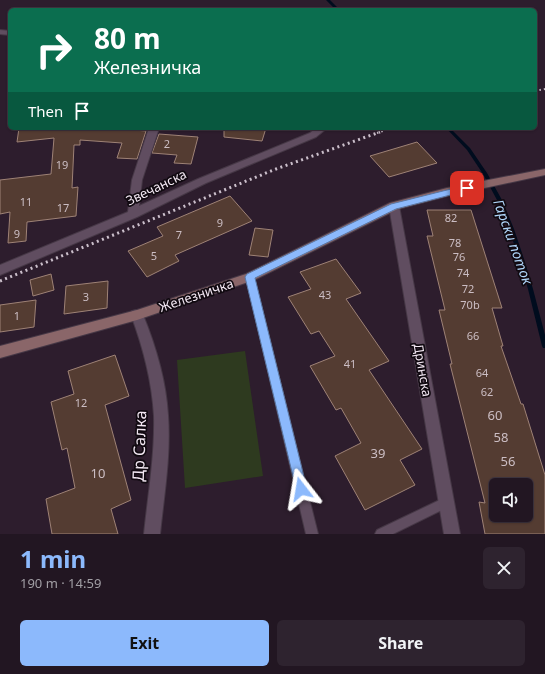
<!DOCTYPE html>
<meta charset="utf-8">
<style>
body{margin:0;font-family:"Noto Sans",sans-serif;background:#2e232f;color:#f1f3f6;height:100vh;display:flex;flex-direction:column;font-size:15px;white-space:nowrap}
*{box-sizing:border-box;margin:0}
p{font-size:13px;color:#a29fa5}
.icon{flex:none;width:22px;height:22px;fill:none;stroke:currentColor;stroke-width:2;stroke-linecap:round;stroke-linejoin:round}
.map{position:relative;height:534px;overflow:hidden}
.details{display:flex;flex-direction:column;background:#221622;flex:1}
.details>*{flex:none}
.guide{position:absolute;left:8px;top:8px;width:529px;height:122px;border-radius:6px;box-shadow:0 1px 3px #0004,0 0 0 1px #3f3540;background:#0b6e4f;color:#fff;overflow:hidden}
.buttons{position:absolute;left:489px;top:478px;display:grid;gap:8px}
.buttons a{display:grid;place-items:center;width:44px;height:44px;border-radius:6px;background:#221622;box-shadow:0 1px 3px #0004,0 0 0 1px #3f3540;font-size:20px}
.pin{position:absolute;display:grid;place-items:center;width:34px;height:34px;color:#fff;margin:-17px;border-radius:8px;box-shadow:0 2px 6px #0006}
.me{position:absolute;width:44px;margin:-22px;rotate:346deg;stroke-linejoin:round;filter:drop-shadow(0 0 3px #0008)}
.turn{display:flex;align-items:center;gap:14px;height:84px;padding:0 20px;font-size:18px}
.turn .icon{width:52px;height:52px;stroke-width:2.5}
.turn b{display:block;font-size:28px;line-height:34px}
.then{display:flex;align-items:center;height:38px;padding:0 20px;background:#0003;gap:8px;font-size:15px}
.round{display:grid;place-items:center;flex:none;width:42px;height:42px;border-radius:6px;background:#2e232f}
.head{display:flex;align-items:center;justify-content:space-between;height:68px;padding:0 20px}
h1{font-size:24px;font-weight:700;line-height:30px;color:#8cb9fc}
.button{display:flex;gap:8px;margin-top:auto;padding:8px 20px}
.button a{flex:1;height:46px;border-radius:6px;background:#8cb9fc;color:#111;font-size:16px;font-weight:700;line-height:46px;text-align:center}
.button a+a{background:#2e232f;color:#f1f3f6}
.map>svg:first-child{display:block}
</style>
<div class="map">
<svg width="545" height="534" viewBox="0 0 545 534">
<rect width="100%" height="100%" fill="#2d1d2d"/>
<!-- green -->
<path fill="#2e3a1f" d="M245,351l18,125 -78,12 -8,-128z"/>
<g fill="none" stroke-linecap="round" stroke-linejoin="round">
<!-- stream -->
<path fill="#000c1e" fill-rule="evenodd" d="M326,0h4l10,10h-4z
M446,128h4l20,20 17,25 15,27 12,29 10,30 9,30 12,46v13h-2l-1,-2 -14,-57 -9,-30 -10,-30 -12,-29 -14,-26 -16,-24z"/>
</g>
<!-- building -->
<path fill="#543c32" stroke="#9e8276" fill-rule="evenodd" d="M19,128h90l37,3 -9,28 -20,-1 5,-15 -42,-3v5h-6l-2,43 6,-1 -2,29 -49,6 -1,19 -18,2 2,-31 -10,2v-34l51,-6 3,-36 -37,4z
M224,128h42l-4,13 -38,-4z
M159,134l39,3 -7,27 -17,-1 3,-8 -25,-2z
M417,142l20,21 -48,14 -19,-21z
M230,196l22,25 -77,34 4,6 -32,16 -19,-26 35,-15 -6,-9z
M427,210h44l31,98h-10l11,38h-2l20,58h2l22,71v59h-60l-6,-32 6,1 -35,-139h2l-13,-54h6l-18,-74h6zM496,485h30v30h-30z
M255,228l18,2 -5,27 -19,-2z
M336,259l25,34 -15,6 43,62 -20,9 53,79 -22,11 15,25 -50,25 -30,-54 26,-13 -20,-35 -5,2 -26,-44 25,-10 -16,-25 -8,3 -23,-37 23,-8 -11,-17z
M51,274l3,16 -21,6 -3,-16z
M108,281l-1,27 -43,6 2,-28z
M36,300l-2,27 -34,5v-27z
M115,355l14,41 -24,9 26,95 -20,9 7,25h-66l-6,-35 29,-11 -8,-40 -5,2 -11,-48 23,-8 -6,-23z"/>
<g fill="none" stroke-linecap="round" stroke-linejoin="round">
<defs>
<path id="lane" d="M250,274l3,1 1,2 64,257h-12l-60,-257 1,-2z
M446,497l4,1 1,4 -1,4 -57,28h-18l2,-4z"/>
<path id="street" d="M0,30l10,1v4l-10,-1z
M149,128h10l-17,52 -3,26 59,-27 112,-46 6,-5h11l-11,9 -110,46 -69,34 -137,58v-10l128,-53 4,-32z
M394,202l5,4 61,328h-16l-55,-328z
M137,310l5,1 1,4c13,32 23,66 25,100 3,40 -4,80 -8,119h-16c4,-39 11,-79 10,-118 -2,-35 -11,-69 -23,-101l1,-4z"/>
<path id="secondary" d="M545,169v6l-98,21 -49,13 -144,71 -117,40 -137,38v-12l137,-36 109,-36 144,-71 57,-15z"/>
</defs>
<!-- lane casing -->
<use href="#lane" stroke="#463846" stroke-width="2"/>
<!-- street casing -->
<use href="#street" stroke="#463846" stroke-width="2"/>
<!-- secondary casing -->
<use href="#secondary" stroke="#463846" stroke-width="2"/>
<!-- lane -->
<use href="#lane" fill="#604d60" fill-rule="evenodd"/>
<!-- street -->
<use href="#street" fill="#604d60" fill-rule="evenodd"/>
<!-- secondary -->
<use href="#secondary" fill="#8a6669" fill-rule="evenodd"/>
<!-- rail-far1 -->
<path stroke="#cbbfcb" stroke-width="2" stroke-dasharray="1.5 3" stroke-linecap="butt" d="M535,91l10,-2
M377,133l15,-5"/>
<!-- rail -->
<path stroke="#cbbfcb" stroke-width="3" stroke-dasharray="2 3.5" stroke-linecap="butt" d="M0,281l276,-112 104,-37"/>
</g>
<!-- route -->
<path fill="#8cb9fc" stroke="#5b78a4" d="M467,185l3,1v4l-74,19 -141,69 52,211 -2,4 -4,2 -4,-2 -52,-216 2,-3 144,-70z"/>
<g text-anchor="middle" stroke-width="3.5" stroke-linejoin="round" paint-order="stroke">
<!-- number labels -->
<g font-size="11" fill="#cbbdc3">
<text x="167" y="148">2</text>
<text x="62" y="169">19</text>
<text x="26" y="206">11</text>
<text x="63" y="212">17</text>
<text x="451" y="222">82</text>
<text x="220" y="227">9</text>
<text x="17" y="238">9</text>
<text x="179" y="239">7</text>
<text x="455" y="247">78</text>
<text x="154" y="260">5</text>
<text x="459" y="261">76</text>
<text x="463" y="277">74</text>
<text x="468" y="293">72</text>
<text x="325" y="299">43</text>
<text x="86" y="301">3</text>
<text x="470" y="309">70b</text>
<text x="17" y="320">1</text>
<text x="473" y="340">66</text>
<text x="350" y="368">41</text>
<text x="482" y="377">64</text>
<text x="487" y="396">62</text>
<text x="81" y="407">12</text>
</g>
<!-- street labels -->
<g font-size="13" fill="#f3e8f3" stroke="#110a11">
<text transform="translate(156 187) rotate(-26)" y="5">Звечанска</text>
<text transform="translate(196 295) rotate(-19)" y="5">Железничка</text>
<text transform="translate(423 370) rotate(80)" y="5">Дринска</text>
</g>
<!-- near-number labels -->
<g font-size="13" fill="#cbbdc3">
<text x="495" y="420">60</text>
<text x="501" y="442">58</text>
<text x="378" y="458">39</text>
<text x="508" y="466">56</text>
<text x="98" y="478">10</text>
</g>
<!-- water labels -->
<g font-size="14" font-style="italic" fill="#b0d6fa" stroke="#110a11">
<text transform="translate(513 242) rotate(70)" y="5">Гарски поток</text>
</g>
<!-- near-street labels -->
<g font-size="16" fill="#f3e8f3" stroke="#110a11">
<text transform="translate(139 446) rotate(-88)" y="6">Др Салка</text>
</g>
</g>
</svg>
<div class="buttons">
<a><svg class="icon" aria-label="sound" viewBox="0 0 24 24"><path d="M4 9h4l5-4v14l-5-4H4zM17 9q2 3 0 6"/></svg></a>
</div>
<div class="pin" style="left:467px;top:188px;background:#d93025"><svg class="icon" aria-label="arrive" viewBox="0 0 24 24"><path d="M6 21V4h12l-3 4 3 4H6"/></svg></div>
<svg class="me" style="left:301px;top:489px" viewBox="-20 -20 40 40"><path d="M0-17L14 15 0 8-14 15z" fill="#8cb9fc" stroke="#fff" stroke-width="4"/></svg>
<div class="guide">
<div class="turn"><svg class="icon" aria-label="right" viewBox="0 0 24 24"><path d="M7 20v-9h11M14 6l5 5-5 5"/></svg><div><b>80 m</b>Железничка</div></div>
<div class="then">Then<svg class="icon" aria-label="arrive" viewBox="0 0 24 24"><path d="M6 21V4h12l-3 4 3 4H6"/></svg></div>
</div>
</div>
<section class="details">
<div class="head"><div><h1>1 min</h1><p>190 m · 14:59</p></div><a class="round"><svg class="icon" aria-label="close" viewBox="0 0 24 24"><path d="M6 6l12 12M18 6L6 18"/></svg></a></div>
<div class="button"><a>Exit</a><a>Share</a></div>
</section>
